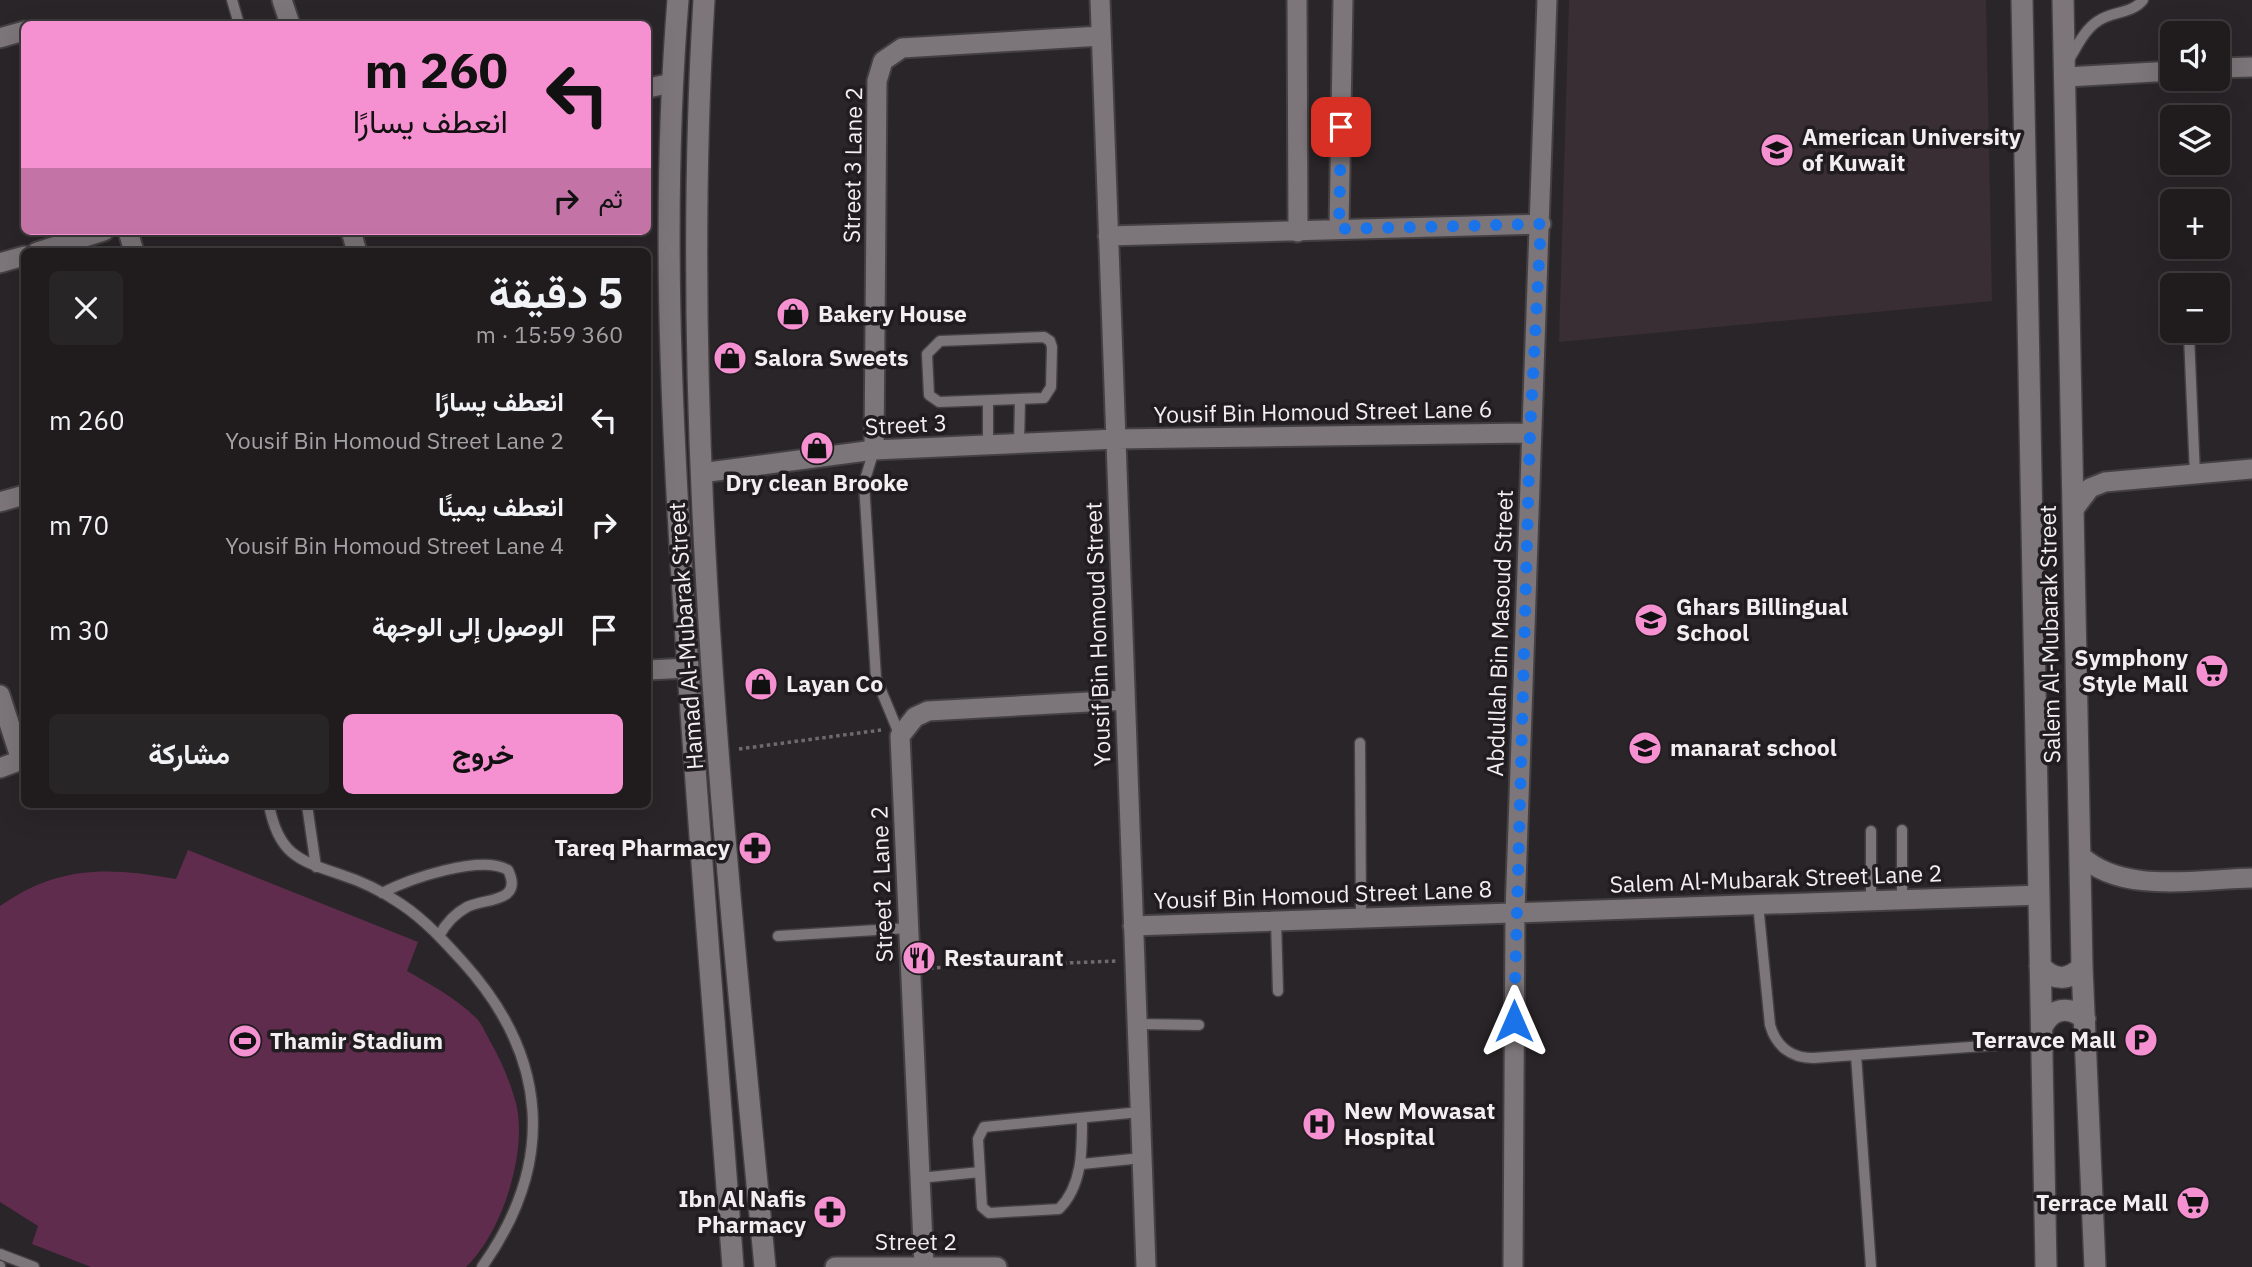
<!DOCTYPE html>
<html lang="ar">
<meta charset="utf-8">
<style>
body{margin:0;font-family:"IBM Plex Sans",Vazirmatn,sans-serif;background:#282527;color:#f1f3f6;direction:rtl;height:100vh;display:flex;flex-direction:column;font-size:26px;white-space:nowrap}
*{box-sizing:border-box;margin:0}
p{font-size:23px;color:#a2a1a4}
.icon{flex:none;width:38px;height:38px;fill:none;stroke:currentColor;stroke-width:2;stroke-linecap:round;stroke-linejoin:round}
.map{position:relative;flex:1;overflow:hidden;direction:ltr}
.sheet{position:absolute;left:21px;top:248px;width:630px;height:560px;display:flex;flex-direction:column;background:#201c1e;border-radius:10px;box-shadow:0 7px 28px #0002,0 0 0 2px #3d3a3c;direction:rtl}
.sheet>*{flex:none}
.top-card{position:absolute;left:21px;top:21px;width:630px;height:214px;border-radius:10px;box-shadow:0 7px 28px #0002,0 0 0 2px #3d3a3c;direction:rtl;background:#f590d1;color:#111;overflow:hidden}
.fabs{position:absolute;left:2160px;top:21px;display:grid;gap:14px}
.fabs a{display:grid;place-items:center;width:70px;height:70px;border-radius:10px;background:#201c1e;box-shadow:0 7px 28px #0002,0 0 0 2px #3d3a3c;font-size:35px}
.pin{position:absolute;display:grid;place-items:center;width:60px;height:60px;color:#fff;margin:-30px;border-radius:14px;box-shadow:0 4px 10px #0006}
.me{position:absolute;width:77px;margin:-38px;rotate:0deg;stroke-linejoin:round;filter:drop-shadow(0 0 5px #0008)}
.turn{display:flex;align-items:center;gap:24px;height:147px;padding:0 28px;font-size:32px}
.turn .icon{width:91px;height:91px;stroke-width:2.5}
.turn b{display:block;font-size:49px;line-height:60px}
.then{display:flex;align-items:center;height:66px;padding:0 28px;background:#0003;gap:14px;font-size:26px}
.round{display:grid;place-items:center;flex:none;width:74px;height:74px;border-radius:10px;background:#282527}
.summary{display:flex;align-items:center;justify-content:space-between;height:119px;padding:0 28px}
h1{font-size:42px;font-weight:700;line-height:52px}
.button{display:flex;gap:14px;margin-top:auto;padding:14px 28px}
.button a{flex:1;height:80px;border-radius:10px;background:#f590d1;color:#111;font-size:28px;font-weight:700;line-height:80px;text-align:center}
.button a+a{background:#282527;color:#f1f3f6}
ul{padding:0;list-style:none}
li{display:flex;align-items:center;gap:21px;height:105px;padding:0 28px}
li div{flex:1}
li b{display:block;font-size:26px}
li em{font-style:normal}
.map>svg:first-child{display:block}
</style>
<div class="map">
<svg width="2252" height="1267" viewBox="0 0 2252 1267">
<rect width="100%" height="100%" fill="#2a2528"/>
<!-- built -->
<path fill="#392e34" d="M1569,0h417l6,301 -433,41z"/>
<!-- park -->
<path fill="#602c4e" d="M188,850l230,92 -11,29c24,14 51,28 71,49 5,6 9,16 13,23 11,19 19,39 25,60 12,49 -14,130 -50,164h-375l-59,-23 6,-18 -38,-24v-296c59,-41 108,-39 176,-27z"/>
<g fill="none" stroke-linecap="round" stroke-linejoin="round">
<defs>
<path id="lane" d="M232,0l7,24
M2068,61c9,-14 16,-31 30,-40 14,-10 34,-7 45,-21
M2189,336l6,139
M1044,337l6,4 2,6 -1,40 -7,11 -105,4 -10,-7 -2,-41 13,-13z
M988,402v43
M1019,443l1,-43
M874,450l-10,33 12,195 24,58
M1360,743l1,175
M269,805c9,47 27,55 70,69 22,7 43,17 62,30 24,16 43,37 62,58 86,95 93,201 19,305
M307,805l9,62
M1871,831v69
M382,893c27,-14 99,-39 126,-23 16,33 -23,28 -41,37 -13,7 -21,16 -28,29
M1902,899v-69
M1758,904l12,121c6,21 21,33 43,33l229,-16
M1276,921l2,70
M778,936l131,-8
M1137,1024l62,1
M1856,1055l15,212
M1082,1118c0,31 1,67 -23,91l-70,4 -7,-6 -4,-68 6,-12 156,-15
M1082,1164l60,-6
M920,1178l60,-6
M0,1254l34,13
M0,1266v1"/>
<path id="street" d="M282,0l8,24
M1100,0l46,1267
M1297,0l1,232
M0,38l24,-7
M2217,68l35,-1
M2067,77l105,-6
M648,88l24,-5
M1339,229l4,-229
M128,231l6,21
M351,231l6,21
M1108,236l433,-12
M37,252l67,-21
M0,263l24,-7
M874,450l3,-369 6,-20 19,-13 199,-12
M701,473l173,-23 242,-11 414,-6
M0,502l24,-7
M2074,509l16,-21 15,-6 147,-13
M648,670l40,-2
M0,695l21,65
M0,768l24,-9
M2080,855c42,40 117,24 172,23
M1133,926l906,-31
M924,1265l-24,-529 15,-19 13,-6 197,-11
M835,1267h162
M1513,1267l2,-355 32,-912"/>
<path id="secondary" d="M678,0c-17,208 -7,416 7,624 14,215 32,429 48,643
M704,0c-26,423 21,846 61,1267
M2022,0l24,1267
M2063,0l19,967 13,300
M2040,966c14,15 28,15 42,1
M2042,1027c9,-19 27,-22 43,-8"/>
</defs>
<!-- lane casing -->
<use href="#lane" stroke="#444042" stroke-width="13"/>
<!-- street casing -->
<use href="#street" stroke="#444042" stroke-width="23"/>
<!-- secondary casing -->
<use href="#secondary" stroke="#444042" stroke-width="24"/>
<!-- path -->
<path stroke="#6f6a6d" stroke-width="3.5" stroke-dasharray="3.5 3.5" stroke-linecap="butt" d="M739,749l142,-19
M930,968l188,-7"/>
<!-- lane -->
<use href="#lane" stroke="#7c7579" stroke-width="10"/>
<!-- street -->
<use href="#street" stroke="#7c7579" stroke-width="19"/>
<!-- secondary -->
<use href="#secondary" stroke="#7c7579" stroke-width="21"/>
</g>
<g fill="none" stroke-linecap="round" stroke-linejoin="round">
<!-- route -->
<path stroke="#1a73e8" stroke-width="12" stroke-dasharray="0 21.6" d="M1341,127l-2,102 202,-5 -11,209 -16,588"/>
</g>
<!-- icons -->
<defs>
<symbol id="university-disc" viewBox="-11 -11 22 22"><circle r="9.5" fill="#f590d1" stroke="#211c1f"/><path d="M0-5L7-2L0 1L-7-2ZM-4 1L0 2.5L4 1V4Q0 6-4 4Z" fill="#111"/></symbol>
<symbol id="shop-disc" viewBox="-11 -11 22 22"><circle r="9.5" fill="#f590d1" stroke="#211c1f"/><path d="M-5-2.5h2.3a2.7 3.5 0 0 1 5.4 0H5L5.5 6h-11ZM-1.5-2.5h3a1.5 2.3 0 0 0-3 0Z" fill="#111"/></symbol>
<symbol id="school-disc" viewBox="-11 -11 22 22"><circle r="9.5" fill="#f590d1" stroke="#211c1f"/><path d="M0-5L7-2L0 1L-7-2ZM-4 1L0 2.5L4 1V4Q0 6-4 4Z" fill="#111"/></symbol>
<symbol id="supermarket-disc" viewBox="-11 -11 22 22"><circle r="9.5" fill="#f590d1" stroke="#211c1f"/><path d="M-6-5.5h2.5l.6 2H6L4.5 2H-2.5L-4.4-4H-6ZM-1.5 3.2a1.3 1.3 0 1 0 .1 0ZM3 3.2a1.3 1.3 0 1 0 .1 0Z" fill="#111"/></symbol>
<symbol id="pharmacy-disc" viewBox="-11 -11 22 22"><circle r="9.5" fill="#f590d1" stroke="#211c1f"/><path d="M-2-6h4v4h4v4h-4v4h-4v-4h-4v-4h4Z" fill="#111"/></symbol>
<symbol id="restaurant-disc" viewBox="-11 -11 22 22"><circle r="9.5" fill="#f590d1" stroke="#211c1f"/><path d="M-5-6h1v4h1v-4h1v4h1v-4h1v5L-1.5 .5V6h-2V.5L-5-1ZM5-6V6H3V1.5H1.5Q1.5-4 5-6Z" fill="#111"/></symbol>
<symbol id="parking-disc" viewBox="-11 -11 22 22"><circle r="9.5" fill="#f590d1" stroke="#211c1f"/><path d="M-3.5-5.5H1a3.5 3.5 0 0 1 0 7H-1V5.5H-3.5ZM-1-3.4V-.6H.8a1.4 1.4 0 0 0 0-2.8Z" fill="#111"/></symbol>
<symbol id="stadium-disc" viewBox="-11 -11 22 22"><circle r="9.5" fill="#f590d1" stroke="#211c1f"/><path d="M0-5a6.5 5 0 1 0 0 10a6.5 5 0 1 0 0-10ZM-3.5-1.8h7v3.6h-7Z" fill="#111"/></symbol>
<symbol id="hospital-disc" viewBox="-11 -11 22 22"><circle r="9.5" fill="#f590d1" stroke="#211c1f"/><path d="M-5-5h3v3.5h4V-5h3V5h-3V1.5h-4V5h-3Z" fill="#111"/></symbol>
</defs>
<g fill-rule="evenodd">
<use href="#university-disc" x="1758" y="131" width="38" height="38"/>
<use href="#shop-disc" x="774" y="295" width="38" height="38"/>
<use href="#shop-disc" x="711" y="339" width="38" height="38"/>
<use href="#shop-disc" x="798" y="429" width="38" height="38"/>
<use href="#school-disc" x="1632" y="601" width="38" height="38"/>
<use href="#supermarket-disc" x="2193" y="652" width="38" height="38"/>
<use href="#shop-disc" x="742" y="665" width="38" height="38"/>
<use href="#school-disc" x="1626" y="729" width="38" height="38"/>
<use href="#pharmacy-disc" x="736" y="829" width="38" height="38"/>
<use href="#restaurant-disc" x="900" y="939" width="38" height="38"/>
<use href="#parking-disc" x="2122" y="1021" width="38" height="38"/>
<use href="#stadium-disc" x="226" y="1022" width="38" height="38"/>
<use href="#hospital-disc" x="1300" y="1105" width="38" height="38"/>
<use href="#supermarket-disc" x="2174" y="1184" width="38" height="38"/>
<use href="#pharmacy-disc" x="811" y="1193" width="38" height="38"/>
</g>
<g text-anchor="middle" stroke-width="7" stroke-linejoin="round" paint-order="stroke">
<!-- poi labels -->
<g font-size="23" font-weight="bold" fill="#f3eff1" stroke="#211c1f" text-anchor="start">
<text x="1802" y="145">American University<tspan x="1802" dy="26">of Kuwait</tspan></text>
<text x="818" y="322">Bakery House</text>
<text x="754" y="366">Salora Sweets</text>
<text x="817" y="491" text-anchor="middle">Dry clean Brooke</text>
<text x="1676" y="615">Ghars Billingual<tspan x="1676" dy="26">School</tspan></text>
<text x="2188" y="666" text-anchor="end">Symphony<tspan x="2188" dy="26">Style Mall</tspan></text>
<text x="786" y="692">Layan Co</text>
<text x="1670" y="756">manarat school</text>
<text x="730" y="856" text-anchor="end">Tareq Pharmacy</text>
<text x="944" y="966">Restaurant</text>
<text x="2116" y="1048" text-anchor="end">Terravce Mall</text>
<text x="270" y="1049">Thamir Stadium</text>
<text x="1344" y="1119">New Mowasat<tspan x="1344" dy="26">Hospital</tspan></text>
<text x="806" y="1207" text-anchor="end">Ibn Al Nafis<tspan x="806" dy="26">Pharmacy</tspan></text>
<text x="2168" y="1211" text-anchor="end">Terrace Mall</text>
</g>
<!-- street labels -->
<g font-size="23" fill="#f3eff1" stroke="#211c1f">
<text transform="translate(853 165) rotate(-89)" y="8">Street 3 Lane 2</text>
<text transform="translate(1323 412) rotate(-1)" y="8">Yousif Bin Homoud Street Lane 6</text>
<text transform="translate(906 425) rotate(-3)" y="8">Street 3</text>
<text transform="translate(1500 633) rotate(-88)" y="8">Abdullah Bin Masoud Street</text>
<text transform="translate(1098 634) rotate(-92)" y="8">Yousif Bin Homoud Street</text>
<text transform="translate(2050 634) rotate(-91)" y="8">Salem Al-Mubarak Street</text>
<text transform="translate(686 636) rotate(-94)" y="8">Hamad Al-Mubarak Street</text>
<text transform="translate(1776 879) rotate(-2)" y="8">Salem Al-Mubarak Street Lane 2</text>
<text transform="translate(882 884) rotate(-92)" y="8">Street 2 Lane 2</text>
<text transform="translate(1323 895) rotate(-2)" y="8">Yousif Bin Homoud Street Lane 8</text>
<text x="916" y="1250">Street 2</text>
</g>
</g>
</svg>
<div class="fabs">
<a><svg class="icon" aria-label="sound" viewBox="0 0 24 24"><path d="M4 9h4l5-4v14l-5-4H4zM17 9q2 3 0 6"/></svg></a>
<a><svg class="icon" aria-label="layers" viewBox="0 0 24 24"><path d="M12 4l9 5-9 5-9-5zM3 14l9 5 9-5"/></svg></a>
<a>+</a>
<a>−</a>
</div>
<div class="pin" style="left:1341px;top:127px;background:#d93025"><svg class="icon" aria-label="arrive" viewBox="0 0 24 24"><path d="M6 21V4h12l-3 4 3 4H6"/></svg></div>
<svg class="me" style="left:1514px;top:1021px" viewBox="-20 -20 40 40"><path d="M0-17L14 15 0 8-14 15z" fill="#1a73e8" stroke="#fff" stroke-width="4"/></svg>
<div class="top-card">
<div class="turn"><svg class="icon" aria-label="left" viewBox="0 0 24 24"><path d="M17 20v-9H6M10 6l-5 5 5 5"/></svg><div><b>260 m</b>انعطف يسارًا</div></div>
<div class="then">ثم<svg class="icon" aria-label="right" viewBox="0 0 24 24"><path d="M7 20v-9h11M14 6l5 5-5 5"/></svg></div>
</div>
<section class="sheet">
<div class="summary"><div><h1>5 دقيقة</h1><p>360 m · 15:59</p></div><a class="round"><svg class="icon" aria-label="close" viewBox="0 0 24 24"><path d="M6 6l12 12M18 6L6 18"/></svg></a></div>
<ul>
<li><svg class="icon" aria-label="left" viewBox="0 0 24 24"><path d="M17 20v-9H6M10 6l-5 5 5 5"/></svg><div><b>انعطف يسارًا</b><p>Yousif Bin Homoud Street Lane 2</p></div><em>260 m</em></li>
<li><svg class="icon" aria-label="right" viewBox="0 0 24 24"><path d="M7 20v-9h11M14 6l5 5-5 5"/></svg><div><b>انعطف يمينًا</b><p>Yousif Bin Homoud Street Lane 4</p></div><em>70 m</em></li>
<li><svg class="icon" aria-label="arrive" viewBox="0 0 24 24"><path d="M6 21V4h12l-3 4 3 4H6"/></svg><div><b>الوصول إلى الوجهة</b></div><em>30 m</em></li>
</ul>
<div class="button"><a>خروج</a><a>مشاركة</a></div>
</section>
</div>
